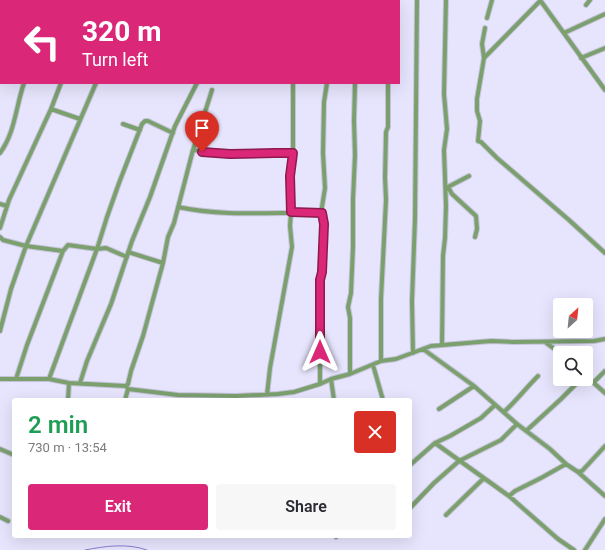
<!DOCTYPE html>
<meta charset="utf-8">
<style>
body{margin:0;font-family:Roboto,sans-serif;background:#f7f7f7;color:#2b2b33;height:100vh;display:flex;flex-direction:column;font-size:15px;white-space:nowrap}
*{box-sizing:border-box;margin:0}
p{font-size:13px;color:#7c7c81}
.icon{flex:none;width:22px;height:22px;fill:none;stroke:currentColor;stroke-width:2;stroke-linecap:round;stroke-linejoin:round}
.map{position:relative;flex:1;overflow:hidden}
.sheet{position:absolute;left:12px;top:398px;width:400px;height:140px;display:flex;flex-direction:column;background:#fff;border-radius:4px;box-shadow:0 4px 16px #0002}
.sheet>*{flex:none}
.banner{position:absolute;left:0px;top:0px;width:400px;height:84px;box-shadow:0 4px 16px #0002;background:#db2777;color:#fff;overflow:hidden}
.needle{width:26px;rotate:27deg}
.controls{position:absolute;left:553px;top:298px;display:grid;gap:8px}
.controls a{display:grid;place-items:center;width:40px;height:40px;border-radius:4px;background:#fff;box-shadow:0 4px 16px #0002;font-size:20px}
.pin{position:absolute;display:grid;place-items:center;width:34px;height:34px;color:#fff;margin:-41px -17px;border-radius:50% 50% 50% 0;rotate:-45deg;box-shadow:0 0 4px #0007}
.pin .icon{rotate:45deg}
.me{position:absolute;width:44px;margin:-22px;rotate:0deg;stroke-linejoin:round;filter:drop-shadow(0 0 3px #0008)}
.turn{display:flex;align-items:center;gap:14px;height:84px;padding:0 16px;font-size:18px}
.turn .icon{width:52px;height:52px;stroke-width:2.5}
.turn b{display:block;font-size:28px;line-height:34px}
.round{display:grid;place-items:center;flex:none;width:42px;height:42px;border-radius:4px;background:#f7f7f7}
.headline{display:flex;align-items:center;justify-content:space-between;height:68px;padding:0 16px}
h1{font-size:24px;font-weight:600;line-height:30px;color:#1e9e55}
.button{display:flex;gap:8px;margin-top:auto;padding:8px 16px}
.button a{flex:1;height:46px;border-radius:4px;background:#db2777;color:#fff;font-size:16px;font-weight:600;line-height:46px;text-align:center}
.button a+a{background:#f7f7f7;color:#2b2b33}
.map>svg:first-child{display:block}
</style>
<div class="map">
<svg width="605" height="550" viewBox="0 0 605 550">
<rect width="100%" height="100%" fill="#e7e5fd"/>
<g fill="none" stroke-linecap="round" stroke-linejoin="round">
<!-- stream -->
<path stroke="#887ccf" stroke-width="1" d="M85,550c21,-4 42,-7 62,0"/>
<defs>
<path id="minor" d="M37,0l1,1
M223,0v1
M294,0v1
M328,0v1
M354,0v1
M387,0l1,1
M540,0l65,90
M13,1v-1
M96,1v-1
M131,1l1,-1
M165,1v-1
M202,1l1,-1
M540,1l-56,57 -7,41v12l3,10 -2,20 3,1 16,16 72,62 36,33
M586,5l4,-5
M487,18l5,-18
M0,24l1,-1
M0,31l1,1
M564,33l41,-19
M484,58l-2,-14 3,-16
M581,58l24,-10
M51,109l29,10
M123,124l17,6
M193,150l19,-60
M0,153c15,-20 16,-47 24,-70
M448,187l4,7 24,22 1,13 -2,8
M446,188l23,-12
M0,204l7,2
M178,207c47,10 96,5 143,6
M0,228l9,-28 42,-91 10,-26
M0,237l3,3 23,6 70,-163
M128,252l35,11
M0,331l11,-42 15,-43 37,5 5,-6 29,4 9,-1 21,9
M545,342l15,11
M442,345l1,-89 2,-18 1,-32 -2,-56 3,-21 -3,-35 2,-94
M423,349l51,37 43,38 33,25 16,15 12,8 27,24
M413,353l-1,-52 3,-82 2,-219
M381,361v-62l5,-99 -1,-22 1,-46 2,-5v-44
M373,365l10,35
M350,374v-56l-2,-11 3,-14 2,-46v-48l2,-44 -1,-34 1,-38
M586,376l19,17
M0,379h49l20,4 57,3 2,3 50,6 58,1 42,-2 16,-2 26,-8 11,-5 19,-5 31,-13 15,-2 35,-13 60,-5 22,1 81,-1 11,-2
M16,379l11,-34 36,-94
M49,379l48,-130 10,-32 12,-34 23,-59 3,-3h3l25,12
M331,379l3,21
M594,382l11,-11
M80,383l7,-22 24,-57 21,-63 18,-44 25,-71 22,-43
M320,384v-104l3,-56 -2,-11 4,-25 -2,-35 1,-51 3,-19
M126,386l2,-2 3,-13 12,-35 20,-73 5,-26 6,-14 19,-73 37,4 45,-1h18
M267,395l3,-27 22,-121 -2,-21 1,-14 -1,-36 3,-23v-70
M68,400l1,-17
M125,400l3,-11
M439,409l35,-23
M504,412c12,-11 22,-24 34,-36
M526,431l35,-32 20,-20
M435,443l74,53 6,-5 26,-13 25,-14
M0,449l14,6
M410,465l25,-22 15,-7 31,-18 14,-13
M578,472l4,-1 23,-25
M509,496l49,43 16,11
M410,508l24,-25 25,-22 42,-21 16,-16
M446,515l38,-37
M0,517l8,4
M336,537l1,-1
M585,550l20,-31"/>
</defs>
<!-- minor casing -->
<use href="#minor" stroke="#c5c3d9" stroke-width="6"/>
<!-- minor -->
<use href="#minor" stroke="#7ba06e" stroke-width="4"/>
</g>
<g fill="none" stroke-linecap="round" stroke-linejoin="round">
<defs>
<path id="route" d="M202,152l28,2 45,-1h18l-3,23 1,36 31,1 2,11 -2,48 -2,8v72"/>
</defs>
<!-- route casing -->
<use href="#route" stroke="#8e194d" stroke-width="10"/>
<!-- route -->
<use href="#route" stroke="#db2777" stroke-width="7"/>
</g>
</svg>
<div class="controls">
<a><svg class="needle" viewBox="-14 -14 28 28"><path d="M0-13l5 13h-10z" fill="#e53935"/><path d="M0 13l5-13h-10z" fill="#7c7c81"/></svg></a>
<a><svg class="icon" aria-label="search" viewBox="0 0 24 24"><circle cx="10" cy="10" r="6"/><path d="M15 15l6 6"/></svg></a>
</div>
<div class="pin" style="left:202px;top:152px;background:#d93025"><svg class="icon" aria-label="arrive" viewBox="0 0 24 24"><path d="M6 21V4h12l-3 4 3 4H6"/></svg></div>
<svg class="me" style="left:320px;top:352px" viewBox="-20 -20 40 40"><path d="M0-17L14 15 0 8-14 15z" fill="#db2777" stroke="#fff" stroke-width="4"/></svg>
<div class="banner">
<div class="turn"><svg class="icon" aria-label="left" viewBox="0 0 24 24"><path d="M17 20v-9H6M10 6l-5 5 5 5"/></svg><div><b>320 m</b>Turn left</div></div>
</div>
<section class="sheet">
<div class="headline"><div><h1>2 min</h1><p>730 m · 13:54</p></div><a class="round" style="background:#d93025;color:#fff"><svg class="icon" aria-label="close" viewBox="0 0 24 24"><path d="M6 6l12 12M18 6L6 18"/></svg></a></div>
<div class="button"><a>Exit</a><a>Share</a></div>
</section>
</div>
